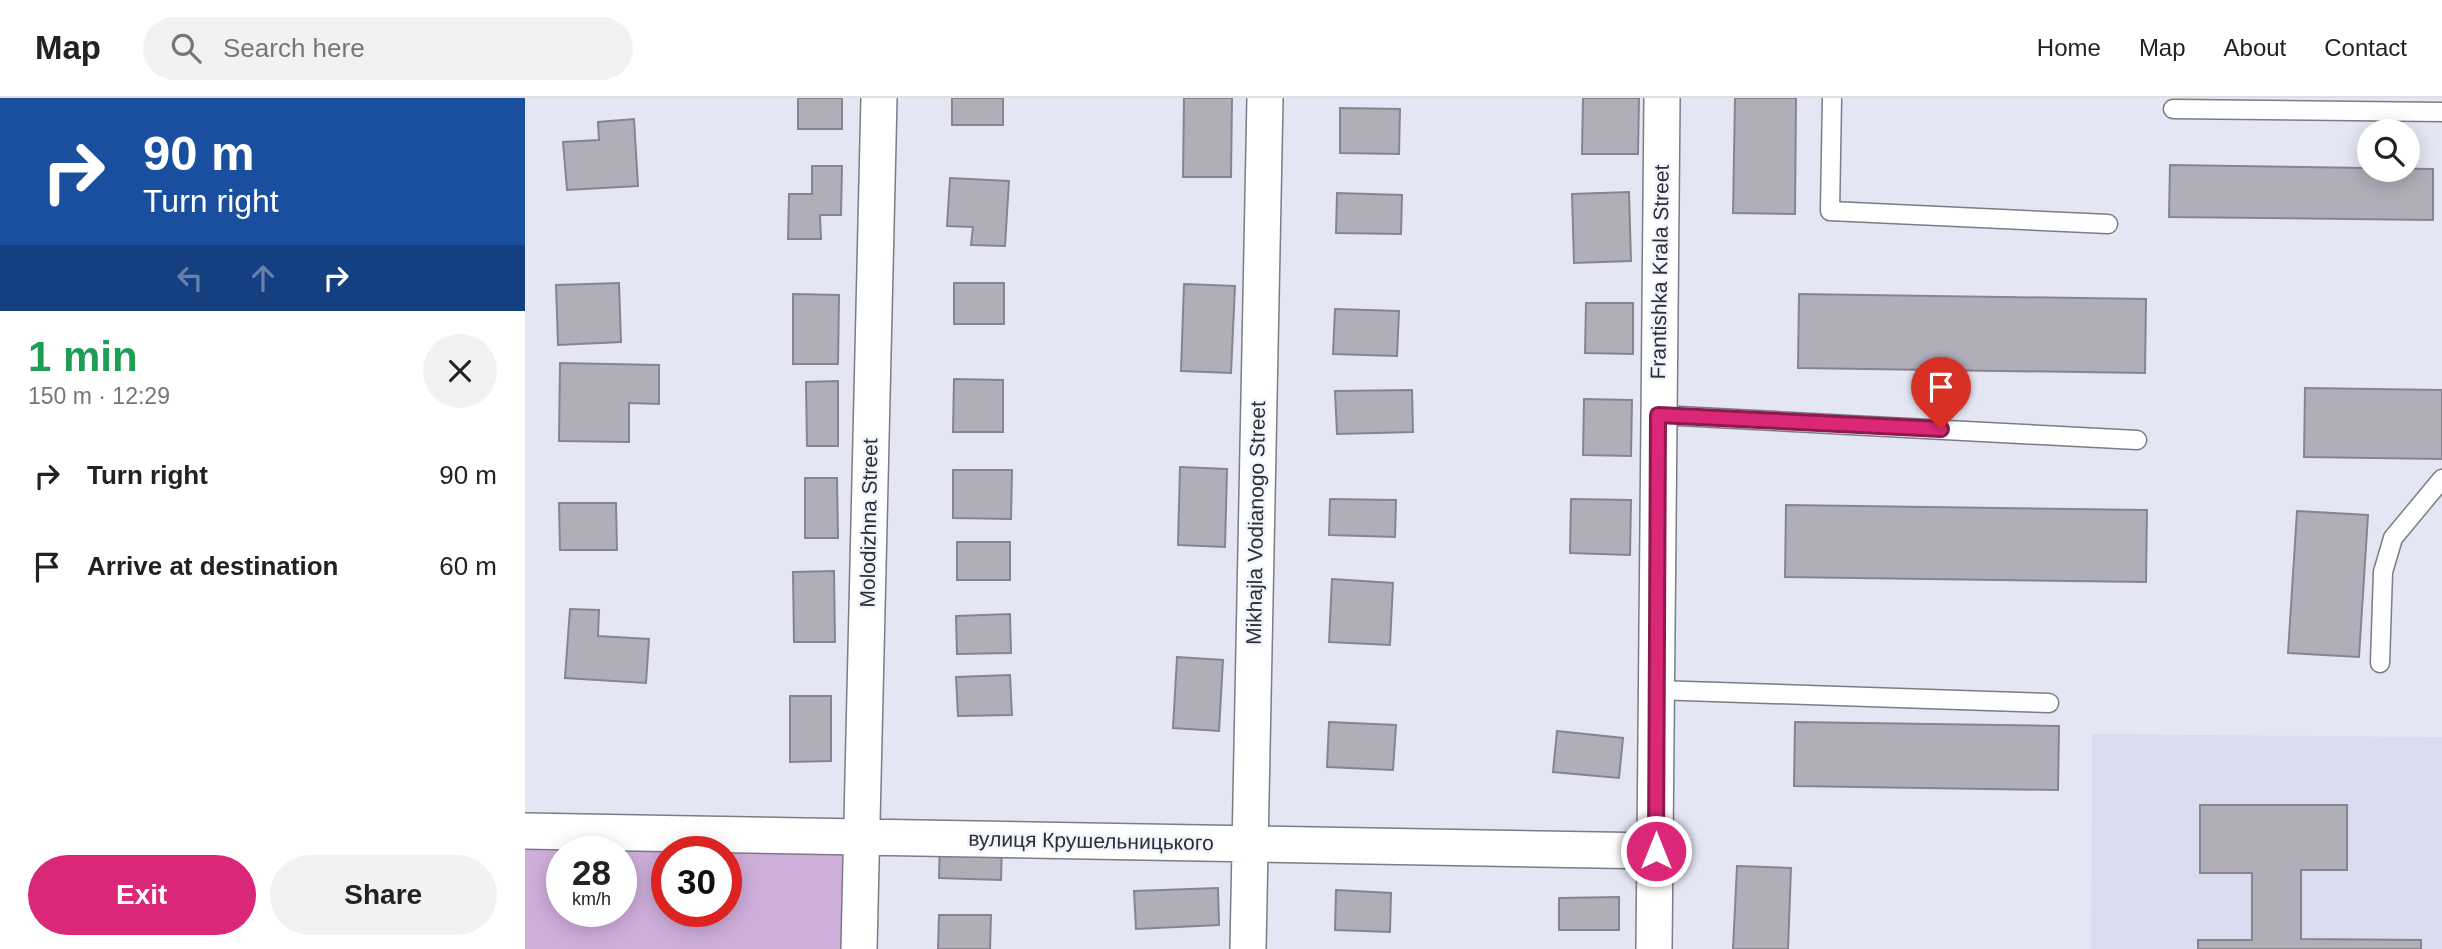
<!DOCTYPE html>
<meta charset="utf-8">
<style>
body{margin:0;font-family:Arial,sans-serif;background:#f2f2f2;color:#222;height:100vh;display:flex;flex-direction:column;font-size:26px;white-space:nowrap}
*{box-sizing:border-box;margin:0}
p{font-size:23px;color:#767676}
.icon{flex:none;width:38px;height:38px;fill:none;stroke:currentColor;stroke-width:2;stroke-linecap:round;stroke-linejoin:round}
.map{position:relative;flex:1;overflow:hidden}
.details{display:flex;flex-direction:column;background:#fff;width:525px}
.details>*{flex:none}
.top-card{background:#1a4fa0;color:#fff;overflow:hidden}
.controls{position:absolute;left:1832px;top:21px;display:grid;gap:14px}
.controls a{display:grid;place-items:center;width:63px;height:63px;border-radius:50%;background:#fff;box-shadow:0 4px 18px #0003;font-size:35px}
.speed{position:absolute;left:21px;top:738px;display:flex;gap:14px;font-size:35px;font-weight:700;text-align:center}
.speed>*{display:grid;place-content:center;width:91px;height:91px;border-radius:50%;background:#fff;box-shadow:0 4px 18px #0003;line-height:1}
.speed small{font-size:18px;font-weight:400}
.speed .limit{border:10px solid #d22;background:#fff;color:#111}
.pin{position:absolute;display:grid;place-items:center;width:60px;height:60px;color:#fff;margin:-72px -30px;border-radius:50% 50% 50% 0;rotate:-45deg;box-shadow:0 0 7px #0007}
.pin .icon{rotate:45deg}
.me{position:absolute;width:77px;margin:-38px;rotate:0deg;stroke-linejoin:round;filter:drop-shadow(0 0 5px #0008)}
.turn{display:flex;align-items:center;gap:24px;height:147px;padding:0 28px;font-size:32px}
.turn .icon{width:91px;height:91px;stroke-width:2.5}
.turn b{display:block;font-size:49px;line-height:60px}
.lanes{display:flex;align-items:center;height:66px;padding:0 28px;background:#0003;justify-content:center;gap:35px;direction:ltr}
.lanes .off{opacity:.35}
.round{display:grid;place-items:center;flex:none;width:74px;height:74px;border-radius:37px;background:#f2f2f2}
.summary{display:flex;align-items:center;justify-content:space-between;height:119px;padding:0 28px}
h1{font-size:42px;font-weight:600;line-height:52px;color:#1e9e55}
.primary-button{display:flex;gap:14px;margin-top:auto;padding:14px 28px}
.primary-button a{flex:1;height:80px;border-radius:42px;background:#db2777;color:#fff;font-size:28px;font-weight:600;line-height:80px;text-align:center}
.primary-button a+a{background:#f2f2f2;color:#222}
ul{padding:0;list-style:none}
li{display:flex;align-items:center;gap:21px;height:91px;padding:0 28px}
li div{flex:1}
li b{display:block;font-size:26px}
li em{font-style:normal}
header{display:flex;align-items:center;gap:42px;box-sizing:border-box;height:98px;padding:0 35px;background:#fff;border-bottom:2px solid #e0e0e0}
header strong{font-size:33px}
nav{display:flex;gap:38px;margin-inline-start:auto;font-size:24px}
.search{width:490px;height:63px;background:#f2f2f2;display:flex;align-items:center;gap:18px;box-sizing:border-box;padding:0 24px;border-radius:38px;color:#767676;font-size:26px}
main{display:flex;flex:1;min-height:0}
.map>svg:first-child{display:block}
</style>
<header>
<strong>Map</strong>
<div class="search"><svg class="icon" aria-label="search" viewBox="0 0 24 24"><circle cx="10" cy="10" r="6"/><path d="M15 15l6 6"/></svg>Search here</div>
<nav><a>Home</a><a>Map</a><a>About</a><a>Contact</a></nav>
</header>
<main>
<section class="details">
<div class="top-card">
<div class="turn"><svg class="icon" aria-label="right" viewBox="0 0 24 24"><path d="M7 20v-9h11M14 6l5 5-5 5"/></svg><div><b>90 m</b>Turn right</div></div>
<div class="lanes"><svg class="icon off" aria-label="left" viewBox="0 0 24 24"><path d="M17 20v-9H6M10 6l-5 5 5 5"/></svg><svg class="icon off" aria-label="ahead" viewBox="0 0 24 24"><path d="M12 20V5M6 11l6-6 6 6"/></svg><svg class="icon" aria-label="right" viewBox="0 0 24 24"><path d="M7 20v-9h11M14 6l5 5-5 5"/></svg></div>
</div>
<div class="summary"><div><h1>1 min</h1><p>150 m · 12:29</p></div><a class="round"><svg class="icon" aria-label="close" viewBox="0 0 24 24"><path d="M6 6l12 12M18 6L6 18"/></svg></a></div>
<ul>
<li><svg class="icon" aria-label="right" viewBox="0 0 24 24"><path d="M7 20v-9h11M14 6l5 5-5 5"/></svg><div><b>Turn right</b></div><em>90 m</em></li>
<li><svg class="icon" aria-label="arrive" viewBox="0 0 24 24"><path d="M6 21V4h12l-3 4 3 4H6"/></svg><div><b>Arrive at destination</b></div><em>60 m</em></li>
</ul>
<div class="primary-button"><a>Exit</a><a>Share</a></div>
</section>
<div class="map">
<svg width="1917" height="851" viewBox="0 0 1917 851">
<rect width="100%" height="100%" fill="#e4e7f3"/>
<!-- built -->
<path fill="#d9dcef" d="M1567,636l350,3v212h-351z"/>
<!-- green -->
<path fill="#ceaedb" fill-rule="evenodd" d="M0,732l332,6 2,113h-334zM37,754h59v60h-59zM142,754h59v60h-59z"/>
<!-- building -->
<path fill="#b0aeb9" stroke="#87848f" stroke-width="2" d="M273,0h44v31h-44z
M427,0h51v27h-51z
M659,0h48l-1,79h-48z
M1058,0h56l-1,56h-56z
M1210,0h61l-1,116 -62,-1z
M815,10l60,1 -1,45 -59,-1z
M109,21l4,67 -71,4 -4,-48 36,-2 -1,-18z
M1645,67l263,4v51l-264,-3z
M287,68h30l-1,49h-21l1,24h-33l1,-45h23z
M425,80l59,3 -4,65 -34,-1 2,-18 -26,-1z
M1104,94l2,69 -57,2 -2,-69z
M812,95l65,2 -1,39 -65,-1z
M94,185l2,59 -63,3 -2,-60z
M429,185h50v41h-50z
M659,186l51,2 -4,87 -50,-2z
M268,196l46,1 -1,69h-45z
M1274,196l347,5 -1,74 -347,-5z
M1061,205h47v51l-48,-1z
M810,211l64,2 -2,45 -64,-2z
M35,265l99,2v39l-30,-1v39l-70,-1z
M429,281l49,1v52h-50z
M313,283v65h-31l-1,-64z
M1780,290l137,2v69l-138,-2z
M887,292l1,42 -76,2 -2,-43z
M1059,301l48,1 -1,56 -48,-1z
M655,369l47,2 -2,78 -47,-2z
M428,372h59l-1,49 -58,-1z
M280,380h32l1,60h-33z
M805,401l66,1 -1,37 -66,-2z
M1046,401l60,1 -1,55 -60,-2z
M34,405h57l1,47h-57z
M1261,407l361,5 -1,72 -361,-5z
M1772,413l71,4 -9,142 -71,-4z
M432,444h53v38h-53z
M309,473l1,71h-41l-1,-70z
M807,481l61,4 -3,62 -61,-3z
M45,511l29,1 -1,26 51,3 -3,44 -81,-5z
M485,516l1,39 -54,1 -1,-38z
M652,559l46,3 -4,71 -46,-3z
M485,577l2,40 -54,1 -2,-39z
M265,598h41v65l-41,1z
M804,624l67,3 -3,45 -66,-3z
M1270,624l264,4 -1,64 -264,-4z
M1032,633l66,7 -4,40 -66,-6z
M1675,707h147v65h-46v69l120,1v9h-223v-9h54v-67h-52z
M415,741l62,2 -1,39 -62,-2z
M1212,768l54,2 -3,81h-55z
M693,790l1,37 -83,4 -2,-38z
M811,792l55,3 -1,39 -55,-2z
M1094,799v33h-60v-32z
M414,817h52l-1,34h-52z"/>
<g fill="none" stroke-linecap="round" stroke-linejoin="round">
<defs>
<path id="service" d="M1307,0l-2,113 278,13
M1648,11l269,3
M1134,317l478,25
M1855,565l3,-91 10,-34 49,-59
M1130,592l394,13"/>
<path id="minor" d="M0,733l1131,20
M334,851l20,-851
M723,851l17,-851
M1129,851l8,-851"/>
</defs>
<!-- service casing -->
<use href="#service" stroke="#7a7c87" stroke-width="21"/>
<!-- minor casing -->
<use href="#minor" stroke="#7a7c87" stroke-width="38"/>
<!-- service -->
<use href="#service" stroke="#fff" stroke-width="18"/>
<!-- minor -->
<use href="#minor" stroke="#fff" stroke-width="35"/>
</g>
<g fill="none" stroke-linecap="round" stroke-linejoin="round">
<defs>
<path id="route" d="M1131,753l2,-436 283,14"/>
</defs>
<!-- route casing -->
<use href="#route" stroke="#8e194d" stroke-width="18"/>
<!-- route -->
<use href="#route" stroke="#db2777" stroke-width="12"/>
</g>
<g text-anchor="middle" stroke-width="5" stroke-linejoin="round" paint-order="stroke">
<!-- street labels -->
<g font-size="21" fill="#2e2f34" stroke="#f2f4fe">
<text transform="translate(1135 174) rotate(-89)" y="7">Frantishka Krala Street</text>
<text transform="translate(344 425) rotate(-89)" y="7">Molodizhna Street</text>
<text transform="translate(731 425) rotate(-89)" y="7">Mikhajla Vodianogo Street</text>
<text transform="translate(566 743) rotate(1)" y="7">вулиця Крушельницького</text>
</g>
</g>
</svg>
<div class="controls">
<a><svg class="icon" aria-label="search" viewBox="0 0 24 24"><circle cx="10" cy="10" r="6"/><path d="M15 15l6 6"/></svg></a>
</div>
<div class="speed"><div>28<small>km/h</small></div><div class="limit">30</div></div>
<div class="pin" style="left:1416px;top:331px;background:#d93025"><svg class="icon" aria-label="arrive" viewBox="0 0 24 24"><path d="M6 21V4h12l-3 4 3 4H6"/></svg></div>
<svg class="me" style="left:1131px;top:753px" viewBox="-20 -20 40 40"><circle r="17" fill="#db2777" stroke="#fff" stroke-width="3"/><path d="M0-11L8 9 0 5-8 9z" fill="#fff"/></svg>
</div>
</main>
